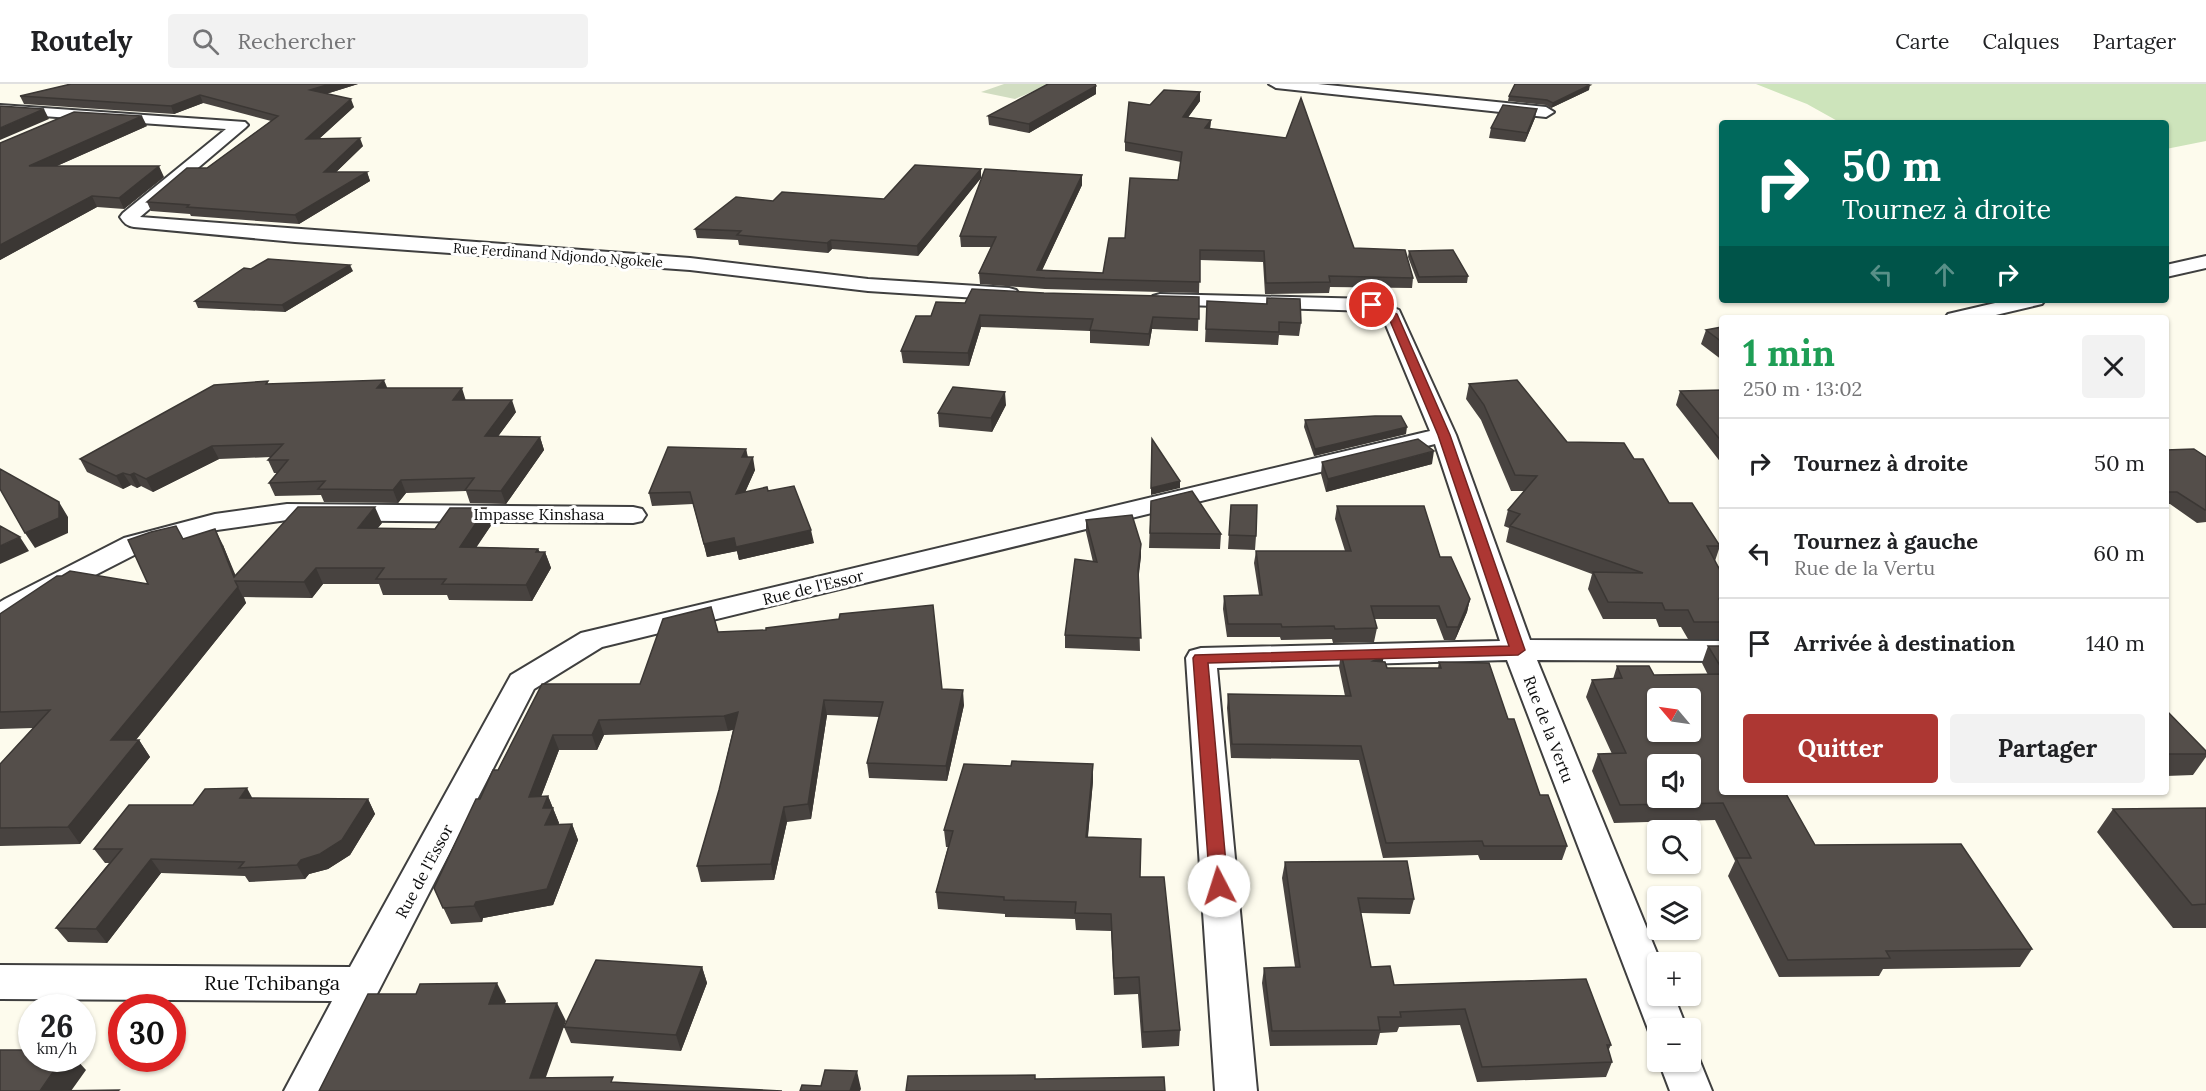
<!DOCTYPE html>
<html lang="fr">
<meta charset="utf-8">
<style>
body{margin:0;font-family:Lora,serif;background:#f2f2f2;color:#202124;height:100vh;display:flex;flex-direction:column;font-size:22px;white-space:nowrap}
*{box-sizing:border-box;margin:0}
p{font-size:20px;color:#757577}
.icon{flex:none;width:33px;height:33px;fill:none;stroke:currentColor;stroke-width:2;stroke-linecap:round;stroke-linejoin:round}
.map{position:relative;flex:1;overflow:hidden}
.drawer{position:absolute;left:1719px;top:231px;width:450px;height:480px;display:flex;flex-direction:column;background:#fff;border-radius:6px;box-shadow:0 2px 4px #0004}
.drawer>*{flex:none}
.guide{position:absolute;left:1719px;top:36px;width:450px;height:183px;border-radius:6px;box-shadow:0 2px 4px #0004;background:#00695c;color:#fff;overflow:hidden}
.needle{width:39px;rotate:299deg}
.buttons{position:absolute;left:1647px;top:604px;display:grid;gap:12px}
.buttons a{display:grid;place-items:center;width:54px;height:54px;border-radius:6px;background:#fff;box-shadow:0 2px 4px #0004;font-size:30px}
.speed{position:absolute;left:18px;top:910px;display:flex;gap:12px;font-size:30px;font-weight:700;text-align:center}
.speed>*{display:grid;place-content:center;width:78px;height:78px;border-radius:50%;background:#fff;box-shadow:0 2px 4px #0004;line-height:1}
.speed small{font-size:15px;font-weight:400}
.speed .limit{border:9px solid #d22;background:#fff;color:#111}
.pin{position:absolute;display:grid;place-items:center;width:51px;height:51px;color:#fff;margin:-26px;border:3px solid #fff;border-radius:50%;box-shadow:0 2px 6px #0007}
.me{position:absolute;width:66px;margin:-33px;rotate:355deg;stroke-linejoin:round;filter:drop-shadow(0 0 4px #0008)}
.turn{display:flex;align-items:center;gap:21px;height:126px;padding:0 24px;font-size:27px}
.turn .icon{width:78px;height:78px;stroke-width:2.5}
.turn b{display:block;font-size:42px;line-height:51px}
.lanes{display:flex;align-items:center;height:57px;padding:0 24px;background:#0003;justify-content:center;gap:30px;direction:ltr}
.lanes .off{opacity:.35}
.round{display:grid;place-items:center;flex:none;width:63px;height:63px;border-radius:6px;background:#f2f2f2}
.overview{display:flex;align-items:center;justify-content:space-between;height:102px;padding:0 24px}
h1{font-size:36px;font-weight:700;line-height:45px;color:#1e9e55}
.cta{display:flex;gap:12px;margin-top:auto;padding:12px 24px}
.cta a{flex:1;height:69px;border-radius:6px;background:#ad3733;color:#fff;font-size:24px;font-weight:700;line-height:69px;text-align:center}
.cta a+a{background:#f2f2f2;color:#202124}
ul{padding:0;list-style:none}
li{display:flex;align-items:center;gap:18px;height:90px;padding:0 24px;border-top:2px solid #e0e0e0}
li div{flex:1}
li b{display:block;font-size:22px}
li em{font-style:normal}
header{display:flex;align-items:center;gap:36px;box-sizing:border-box;height:84px;padding:0 30px;background:#fff;border-bottom:2px solid #e0e0e0}
header strong{font-size:28px}
nav{display:flex;gap:33px;margin-inline-start:auto;font-size:21px}
.search{width:420px;height:54px;background:#f2f2f2;display:flex;align-items:center;gap:15px;box-sizing:border-box;padding:0 21px;border-radius:6px;color:#757577;font-size:22px}
.map>svg:first-child{display:block}
</style>
<header>
<strong>Routely</strong>
<div class="search"><svg class="icon" aria-label="search" viewBox="0 0 24 24"><circle cx="10" cy="10" r="6"/><path d="M15 15l6 6"/></svg>Rechercher</div>
<nav><a>Carte</a><a>Calques</a><a>Partager</a></nav>
</header>
<div class="map">
<svg width="2206" height="1007" viewBox="0 0 2206 1007">
<rect width="100%" height="100%" fill="#fdfbed"/>
<!-- green -->
<path fill="#cde4bb" d="M1756,0h450v57l-40,8v-26h-325l-34,-19z"/>
<!-- cemetery -->
<path fill="#d1ddc1" d="M1004,0h47l-36,15 -34,-7z"/>
<g fill="none" stroke-linecap="round" stroke-linejoin="round">
<defs>
<path id="minor" d="M1269,0h49l228,23 8,5 -8,5 -270,-29z
M0,21l245,17 3,3 -3,3 -105,89 550,41 178,21 141,9 7,2 3,4 -3,4 -7,2 -141,-9 -178,-21 -395,-28 -161,-15c-7,-1 -10,-4 -14,-10l3,-4 103,-84 -226,-16z
M2206,172v12l-40,9v-12z
M1160,210l212,5 27,11 57,125 74,205 192,1v20l-185,-1 124,303h-3v33h16l13,33h-29v15l-5,-2 -146,-382 -290,8 40,423h-42l-29,-433 4,-7 11,-3 299,-7 -65,-197 -833,203 -68,42 -207,402h-43l48,-90 -332,-2v-34l350,2 161,-292 70,-42 849,-202 -47,-113 -14,-7 -216,-7 -3,-4 3,-4z
M2008,216h37l-3,4 -59,14h-38l3,-4z
M287,420l346,3 9,2 4,6 -4,6 -9,2 -346,-3 -70,10 -73,20 -119,61 -15,12 -10,2v-23l5,-3 119,-61 91,-24z
M1690,963l5,2 17,42h-42l-11,-29h31z"/>
</defs>
<!-- minor casing -->
<use href="#minor" stroke="#3f3f3f" stroke-width="4"/>
<!-- minor -->
<use href="#minor" fill="#fff" fill-rule="evenodd"/>
</g>
<!-- wall -->
<path fill="#484340" d="M71,0h287l-32,10 28,13 -35,32 44,7 -27,26h31l3,9 -71,43 -108,-8 -1,-2 -39,-3 -4,-9 60,-34 64,-47 -68,-18 -29,11 -150,-10 -4,-8z
M1096,2v8l-67,39 -40,-8 -1,-9z
M1589,6l-38,18 -5,-3 -38,-4 1,-5z
M1200,8v9l-12,16 23,3 -1,8 144,120 59,30 -1,10 -82,-1 -1,6 -64,1 -2,-32 -63,-2 -1,33 -154,-4 -65,-5 -1,-11 12,-26h-30l-1,-11 122,-61v10l-40,85 61,3 22,-35 53,-58 3,-18 -56,-11v-9l25,-37z
M1535,34l-10,24 -36,-4 2,-10z
M147,42l-90,40 107,11 -40,32 -27,-2 -97,53v-117z
M981,85v9l-63,78 -86,-7 -4,4 -89,-8 -1,-5 -41,-2 -2,-9 78,-28 111,-2z
M1409,167l59,25 -1,7h-49l-10,-26z
M353,187l-68,41 -87,-4 -3,-7z
M1044,209l155,4 -1,34 -46,-2 -3,17 -59,-3v-12l-109,-4 -12,39 -66,-3 -2,-12 30,-35 34,-13z
M1267,214l34,25 -2,13 -20,-1 -1,10 -73,-3 2,-41 59,3z
M1722,243v33l-21,-16 5,-14z
M269,300l118,4 79,12 50,12 -18,24 42,1 4,13 -38,54 -36,-1 -4,-12 -60,2 -8,10 -74,-1 -3,-7 -46,1 -6,-13 8,-10h-3l-6,-13 3,-3 -52,2 -66,33 -12,-6 -4,2 -6,-3 -8,4 -36,-17 -7,-13z
M1469,300l98,58 67,17 35,44 51,43 -5,15 7,13v65h-34l-7,-12h-22l-3,-8h-53l-15,-30 4,-15 -86,-32 3,-14 -5,-2 4,-16 16,-19h-13l-30,-71 -15,-21z
M1722,306v74l-46,-59 4,-14z
M1006,321l-14,27 -53,-5 -1,-14z
M1305,336l101,14 -92,22 -10,-29z
M746,365l2,8 7,13 -10,22 23,-1 46,52 -75,17 -2,-9 -30,6 -14,-53 -41,2 -3,-13z
M2166,366l40,7v65l-9,1 -27,-19h-4z
M1322,378l110,2 -106,28 -5,-18z
M1151,417l70,33 -1,15 -71,-1z
M1231,421l25,31 -1,14 -27,-1z
M1337,422l103,51 30,42 -3,13 -12,28h-11l-8,-21h-62l3,9 -3,14 -41,1 -1,-4 -51,1 -1,-3h-53l-4,-28 1,-13 35,-1 -5,-32 2,-12h89l-10,-32z
M486,424l6,16 -16,23 62,2 2,3h5l6,16 -19,33 -83,-1 -2,-5h-64l-4,-11h-56l-11,14 -68,-1 2,6 -110,137h3l11,17 -70,87 -80,2v-82l33,-36 -33,1v-115l148,-30 35,-45 40,6 12,31 147,-53 -5,6h58z
M1086,436l55,24v12l-3,22 2,73 -75,-3v-13l28,-73 -7,-30z
M718,548l224,57 22,16 -17,76 -78,-3 -2,-15 12,-46 -52,-2 -16,104 -24,3 -13,58 -73,2 -4,-16 22,-76 14,-60 -5,1 -124,4 -7,15h-38l-18,47 7,-1 11,27 -1,2 14,-1 6,16 -25,65 -70,13 -1,4 -31,2 -17,-36 46,-89 18,-29 44,-86h98z
M1708,562h14v146l93,53 217,104 -12,18 -137,2 -4,7 -100,1 -51,-101 7,-15 -20,-41 -101,3 -22,-52 6,-17h14l-26,-57 6,-17 21,-1 4,-13 37,9h54l-6,-12z
M1341,569l42,9 4,6h51l1,-6 69,57 32,76 27,51 -5,14h-82l-2,-5 -95,3 -24,-98 -128,-2 -4,-50 1,-14 117,2 -6,-29z
M2166,626l40,44v3l-13,18 -27,1z
M1093,697l-5,56 52,40 40,153 -1,16 -37,2 -4,-54 -24,1 -3,-64 -35,-1 -1,-11 -70,-2v-3l-67,-5 -2,-17 12,-45h-2l-2,-17z
M253,714l115,1 7,15 -25,41 -22,14 -19,5 -4,5 -56,3 -4,-6 -84,-3 -54,70 -39,-1 -12,-14 53,-65h-4l-11,-14 99,-44z
M2206,724v120h-33l-76,-96 16,-23z
M1285,778l129,37 -4,15 -49,-1 10,54 23,18 217,60 -3,6 4,11 -6,15 -129,5 -17,-57 -61,2 -2,5 -17,1 -3,12 -107,1 -8,-63 2,-15 31,-1 -13,-89z
M702,883l5,16 -26,68 -110,-8 -7,-16z"/>
<!-- shaded-wall -->
<path fill="#3b3734" d="M330,0h28l-45,14 -3,-8z
M1590,1l-1,5 -38,18 2,-5z
M1096,2v8l-67,39v-9z
M1200,8v9l-18,25 1,-9z
M200,11l3,8 -29,11 -3,-8z
M351,15l3,8 -45,41 -3,-9z
M44,25l5,10 -49,21v-12z
M1537,25l-2,9 -10,24 2,-9z
M142,32l5,10 -113,50 -5,-10z
M1211,36l-1,9 -5,-1z
M360,54l3,8 -35,34 -4,-8z
M159,82l5,11 -40,32 -5,-11z
M981,85v9l-63,78 -1,-10z
M367,88l3,9 -71,43 -4,-9z
M1082,91v10l-43,92 -2,-7z
M92,112l5,11 -97,53v-15z
M831,156l1,9 -4,4 -1,-10z
M350,181l3,6 -68,41 -3,-7z
M980,231l1,12 -12,39 -1,-13z
M1153,233l-1,12 -3,17v-12z
M384,296l5,12 -12,-4z
M462,304l4,13 -13,-1z
M1005,308l1,13 -14,27 -1,-14z
M512,316l4,12 -27,37 -4,-13z
M1407,343l-1,7 -92,22 1,-7z
M540,353l4,13 -38,54 -5,-13z
M212,362l7,13 -66,33 -7,-13z
M746,365l2,12 -6,-4z
M1434,367l-2,13 -106,28 2,-13z
M753,373l2,13 -16,36 -3,-12z
M123,389l8,12 -8,4 -7,-13z
M134,389l7,13 -4,2 -7,-13z
M401,396l5,13 -8,10 -5,-13z
M1180,397v7l-29,7v-7z
M59,418l9,15v16l-33,15 -10,-15z
M375,423l7,16 -18,21 -6,-16z
M486,424l6,16 -26,39 -6,-16z
M215,445l8,16 15,36 -4,-4z
M811,446l3,13 -75,17 -3,-13z
M20,453l9,14 -29,13v-18z
M734,454l3,13 -30,6 -3,-13z
M1141,460v12l-3,27v-13z
M538,465l4,10 3,-7 6,16 -19,33 -6,-16 10,-33z
M316,484l7,16 -11,14 -8,-16z
M235,497l11,22 -124,154 -11,-17z
M1470,515l-3,13 -12,28 3,-13z
M1384,572l-3,14 -8,-9z
M963,606l1,15 -17,76 -1,-15z
M824,616l3,15 -16,104 -3,-15z
M738,628l3,15 -13,4 -4,-15z
M599,636l5,15 -7,15 -5,-15z
M553,651l6,15 -24,62 -6,-15z
M139,656l11,17 -70,87 -12,-17z
M1093,680v17l-7,73v-17z
M247,704l8,15 -15,-5z
M548,712l11,27 -8,17 -6,-15 -2,-17z
M368,715l7,15 -25,41 -22,14 -19,5 -4,5 -8,-14 4,-5z
M784,723l3,15 -13,58 -3,-16z
M572,740l6,16 -25,65 -70,13 -1,4 -8,-16 2,-4z
M151,775l10,14 -54,70 -11,-14z
M702,883l5,16 -26,68 -5,-16z
M497,899l9,18 -8,21 -9,-18z
M557,919l9,18 -25,70 -11,-13z
M62,975h14l10,11 -15,21h-31z
M857,987l4,18 -1,2h-10z"/>
<!-- building -->
<path fill="#544e4a" stroke="#3b3734" stroke-width="1.5" fill-rule="evenodd" d="M71,0h259l-20,6 41,9 -45,40 54,-1 -36,34h43l-72,43 -108,-8 2,-2 -42,-3 40,-34h20l71,-52 -78,-21 -29,11 -151,-10z
M1048,0h47l1,2 -67,38 -41,-8z
M1515,0h69l6,1 -37,18 -6,-3 -38,-4z
M1164,6l36,2 -17,25 28,3 -6,8 81,10 15,-40 53,150 51,2 8,28 -84,-2 1,6 -64,1 -2,-32 -64,-1v32l-155,-4 -66,-5 17,-36 -36,-1 25,-67 97,6 -45,95 66,3 6,-35h16l5,-60 48,2 4,-28 -57,-10 4,-40 21,3z
M1503,21l34,4 -10,24 -36,-5z
M0,22l44,3 -44,19z
M74,28l68,4 -113,50h130l-40,32 -27,-2 -92,49v-102z
M915,81l66,4 -64,77 -86,-6 -4,3 -90,-8 4,-4 -46,-2 41,-32 37,4 9,-9 102,7z
M1453,166l15,26 -49,1 -10,-26z
M268,175l82,6 -68,40 -87,-4 49,-33 7,1z
M972,205l72,4 155,4v22l-46,-2 -4,17 -59,-4 3,-11 -113,-4 -12,38 -67,-2 15,-35h15l5,-14 29,1z
M1267,214l33,1 1,24 -22,-1v10l-73,-3 1,-28 60,3z
M1722,243v15l-16,-12z
M384,296l-7,8h85l-9,12h59l-27,36 55,1 -39,54 -36,-1 9,-12 -73,2 -8,10 -75,-1 7,-8 -56,2 19,-23h-20l15,-16 -71,2 -66,33 -12,-6 -4,2 -7,-2 -7,3 -36,-17 134,-74 54,-4 -2,3z
M1517,296l50,62 57,1 10,16h9l26,44h23l28,43h-13l15,28v23l-3,2 3,5v18h-28l-6,-12h-23l-3,-7 -54,-1 -15,-30 50,1 -133,-47 10,-12 -12,-4 29,-34 -22,-1 -31,-70 -15,-21z
M953,303l52,5 -14,26 -53,-5z
M1722,306v52l-42,-51z
M1375,332h26l6,11 -92,22 -10,-29z
M1152,355l28,42 -29,7z
M1418,355l16,12 -106,28 -6,-17z
M668,363l78,2 -4,8h11l-17,37 31,-7 1,4 26,-5 17,44 -75,17 -2,-9 -30,6 -14,-52 -41,1z
M2194,365l12,8v53h-1l-28,-18h-11v-42z
M0,385l59,33v16l-34,15 -25,-44z
M1192,407l29,43 -71,-1 1,-32z
M1231,421h26l-1,31 -27,-1z
M1337,422h87l16,51h11l19,42 -12,28h-11l-8,-21h-68l6,22 -42,1 -1,-3 -52,1 -1,-3h-53l-4,-28 38,-1 -6,-44h95z
M298,423h77l-17,21 77,1 15,-21h36l-26,39 78,2 -2,3h9l-19,33 -84,-1 4,-5h-70l8,-11h-68l-12,14 -69,-1 3,6 -127,153h28l-71,87 -68,1v-64l50,-54 -50,2v-98l57,-38h5l8,-5 78,13 -20,-44 23,-8 25,-6 7,13 32,-10 19,48z
M1132,431l9,29 -3,26 3,68 -76,-3 10,-76 22,3 -11,-42z
M0,442l20,11 -20,9z
M933,521l9,84 21,1 -17,76 -79,-3 16,-61 -59,-2 -16,104 -24,3 -13,57 -74,2 22,-76 19,-78 -14,4 -125,4 -7,15h-39l-24,62 19,-1 -5,12h10l-8,17 27,-1 -25,65 -71,13 -2,4 -31,2 -9,-20 42,-89h4l13,-29h5l44,-86h98l23,-65 48,-12 7,25 48,-2v-2l73,-9 1,-5z
M1708,562h14v23z
M1383,568l1,4 -11,5 12,1 2,6h54l-2,-6 50,1 19,56h6l26,76h8l19,51h-83l-2,-5 -96,2 -25,-97 -129,-2 -4,-50 123,2 -10,-43z
M1617,582h32l5,9 68,-1v118h63l30,53 146,-1 71,105 -146,2 4,7 -102,2 -52,-102h15l-28,-55 -103,2 -22,-51 28,-1 -34,-73 30,-2zM1658,615h32v33h-32zM1658,681h32v33h-32z
M2166,626l40,41v3h-40z
M1012,677l81,3 -7,73 55,2 -1,38h24l16,153 -37,2 -4,-55 -25,1 -3,-64 -36,-1 1,-11 -72,-2v-3l-68,-5 17,-61 -9,-1 20,-66 47,2z
M247,704l-7,10 128,1 -26,41 -22,14 -19,6 -4,5 -58,3 5,-6 -93,-3 -55,70 -40,-1 66,-79h-28l35,-44h64l12,-16z
M2206,724v96l-14,1 -79,-96z
M1407,777l7,38 -56,-1 13,69 19,-1 4,19 192,-6 25,66h-4l5,17 -130,5 -17,-58 -65,3 1,5h-23l2,13 -108,1 -8,-63 36,-1 -15,-105z
M596,876l106,7 -26,68 -112,-8z
M497,899l-8,21 68,-1 -27,75 83,-1 -2,5 171,9h-463l49,-97h48l4,-10z
M0,966h32v9h30l-22,32h-40z
M825,986l32,1 -7,20h-50l2,-6 19,1z
M1035,991v4l129,-2 1,14h-259l2,-15z
M119,1006l-1,1h-70z"/>
<!-- route -->
<path fill="#ad3733" stroke="#702421" stroke-width="1.5" d="M1372,218l25,12 53,121 75,215 -7,5 -310,8 20,223 -3,5 -6,2 -6,-2 -3,-5 -17,-228 2,-3 314,-9 -71,-211 -50,-119 -20,-9 -1,-2z"/>
<g text-anchor="middle" stroke-width="6" stroke-linejoin="round" paint-order="stroke">
<!-- far-street labels -->
<g font-size="14" fill="#0c0c0c" stroke="#fff">
<text transform="translate(558 171) rotate(4)" y="5">Rue Ferdinand Ndjondo Ngokele</text>
</g>
<!-- street labels -->
<g font-size="16" fill="#0c0c0c" stroke="#fff">
<text x="539" y="436">Impasse Kinshasa</text>
<text transform="translate(813 503) rotate(-14)" y="6">Rue de l'Essor</text>
<text transform="translate(1549 645) rotate(69)" y="6">Rue de la Vertu</text>
<text transform="translate(424 787) rotate(-62)" y="6">Rue de l'Essor</text>
</g>
<!-- near-street labels -->
<g font-size="20" fill="#0c0c0c" stroke="#fff">
<text x="272" y="906">Rue Tchibanga</text>
</g>
</g>
</svg>
<div class="buttons">
<a><svg class="needle" viewBox="-14 -14 28 28"><path d="M0-13l5 13h-10z" fill="#e53935"/><path d="M0 13l5-13h-10z" fill="#757577"/></svg></a>
<a><svg class="icon" aria-label="sound" viewBox="0 0 24 24"><path d="M4 9h4l5-4v14l-5-4H4zM17 9q2 3 0 6"/></svg></a>
<a><svg class="icon" aria-label="search" viewBox="0 0 24 24"><circle cx="10" cy="10" r="6"/><path d="M15 15l6 6"/></svg></a>
<a><svg class="icon" aria-label="layers" viewBox="0 0 24 24"><path d="M12 4l9 5-9 5-9-5zM3 14l9 5 9-5"/></svg></a>
<a>+</a>
<a>−</a>
</div>
<div class="speed"><div>26<small>km/h</small></div><div class="limit">30</div></div>
<div class="pin" style="left:1372px;top:221px;background:#d93025"><svg class="icon" aria-label="arrive" viewBox="0 0 24 24"><path d="M6 21V4h12l-3 4 3 4H6"/></svg></div>
<svg class="me" style="left:1219px;top:802px" viewBox="-20 -20 40 40"><circle r="19" fill="#fff"/><path d="M0-13L10 11 0 6-10 11z" fill="#ad3733"/></svg>
<div class="guide">
<div class="turn"><svg class="icon" aria-label="right" viewBox="0 0 24 24"><path d="M7 20v-9h11M14 6l5 5-5 5"/></svg><div><b>50 m</b>Tournez à droite</div></div>
<div class="lanes"><svg class="icon off" aria-label="left" viewBox="0 0 24 24"><path d="M17 20v-9H6M10 6l-5 5 5 5"/></svg><svg class="icon off" aria-label="ahead" viewBox="0 0 24 24"><path d="M12 20V5M6 11l6-6 6 6"/></svg><svg class="icon" aria-label="right" viewBox="0 0 24 24"><path d="M7 20v-9h11M14 6l5 5-5 5"/></svg></div>
</div>
<section class="drawer">
<div class="overview"><div><h1>1 min</h1><p>250 m · 13:02</p></div><a class="round"><svg class="icon" aria-label="close" viewBox="0 0 24 24"><path d="M6 6l12 12M18 6L6 18"/></svg></a></div>
<ul>
<li><svg class="icon" aria-label="right" viewBox="0 0 24 24"><path d="M7 20v-9h11M14 6l5 5-5 5"/></svg><div><b>Tournez à droite</b></div><em>50 m</em></li>
<li><svg class="icon" aria-label="left" viewBox="0 0 24 24"><path d="M17 20v-9H6M10 6l-5 5 5 5"/></svg><div><b>Tournez à gauche</b><p>Rue de la Vertu</p></div><em>60 m</em></li>
<li><svg class="icon" aria-label="arrive" viewBox="0 0 24 24"><path d="M6 21V4h12l-3 4 3 4H6"/></svg><div><b>Arrivée à destination</b></div><em>140 m</em></li>
</ul>
<div class="cta"><a>Quitter</a><a>Partager</a></div>
</section>
</div>
